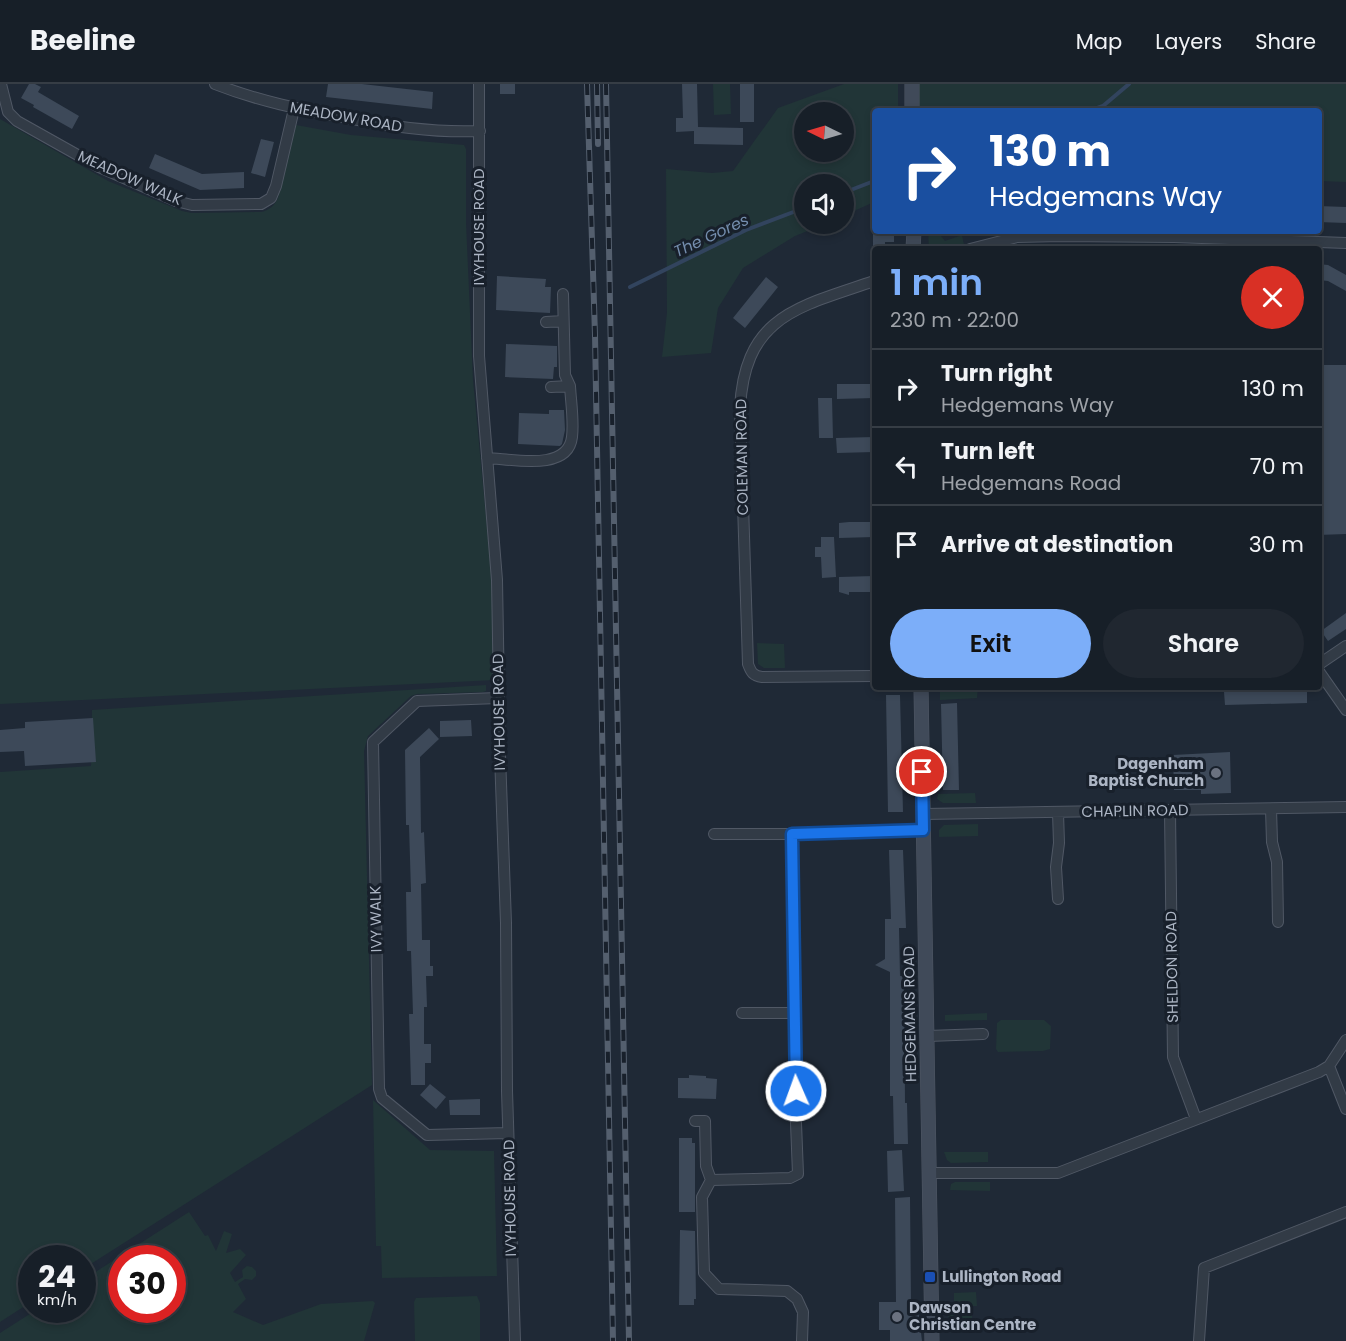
<!DOCTYPE html>
<meta charset="utf-8">
<style>
body{margin:0;font-family:Poppins,sans-serif;background:#202730;color:#f1f3f6;height:100vh;display:flex;flex-direction:column;font-size:22px;white-space:nowrap}
*{box-sizing:border-box;margin:0}
p{font-size:20px;color:#9ea2a8}
.icon{flex:none;width:33px;height:33px;fill:none;stroke:currentColor;stroke-width:2;stroke-linecap:round;stroke-linejoin:round}
.map{position:relative;flex:1;overflow:hidden}
.details{position:absolute;left:872px;top:162px;width:450px;height:444px;display:flex;flex-direction:column;background:#171f28;border-radius:6px;box-shadow:0 3px 9px #0003,0 0 0 2px #363d45}
.details>*{flex:none}
.guide{position:absolute;left:872px;top:24px;width:450px;height:126px;border-radius:6px;box-shadow:0 3px 9px #0003,0 0 0 2px #363d45;background:#1a4fa0;color:#fff;overflow:hidden}
.needle{width:39px;rotate:275deg}
.tools{position:absolute;left:794px;top:18px;display:grid;gap:12px}
.tools a{display:grid;place-items:center;width:60px;height:60px;border-radius:50%;background:#171f28;box-shadow:0 3px 9px #0003,0 0 0 2px #363d45;font-size:30px}
.speed{position:absolute;left:18px;top:1161px;display:flex;gap:12px;font-size:30px;font-weight:700;text-align:center}
.speed>*{display:grid;place-content:center;width:78px;height:78px;border-radius:50%;background:#171f28;box-shadow:0 3px 9px #0003,0 0 0 2px #363d45;line-height:1}
.speed small{font-size:15px;font-weight:400}
.speed .limit{border:9px solid #d22;background:#fff;color:#111}
.pin{position:absolute;display:grid;place-items:center;width:51px;height:51px;color:#fff;margin:-26px;border:3px solid #fff;border-radius:50%;box-shadow:0 2px 6px #0007}
.me{position:absolute;width:66px;margin:-33px;rotate:358deg;stroke-linejoin:round;filter:drop-shadow(0 0 4px #0008)}
.turn{display:flex;align-items:center;gap:21px;height:126px;padding:0 18px;font-size:27px}
.turn .icon{width:78px;height:78px;stroke-width:2.5}
.turn b{display:block;font-size:42px;line-height:51px}
.round{display:grid;place-items:center;flex:none;width:63px;height:63px;border-radius:32px;background:#202730}
.overview{display:flex;align-items:center;justify-content:space-between;height:102px;padding:0 18px}
h1{font-size:36px;font-weight:600;line-height:45px;color:#7caef9}
.action{display:flex;gap:12px;margin-top:auto;padding:12px 18px}
.action a{flex:1;height:69px;border-radius:36px;background:#7caef9;color:#111;font-size:24px;font-weight:600;line-height:69px;text-align:center}
.action a+a{background:#202730;color:#f1f3f6}
ul{padding:0;list-style:none}
li{display:flex;align-items:center;gap:18px;height:78px;padding:0 18px;border-top:2px solid #363d45}
li div{flex:1}
li b{display:block;font-size:22px}
li em{font-style:normal}
header{display:flex;align-items:center;gap:36px;box-sizing:border-box;height:84px;padding:0 30px;background:#171f28;border-bottom:2px solid #363d45}
header strong{font-size:28px}
nav{display:flex;gap:33px;margin-inline-start:auto;font-size:21px}
.map>svg:first-child{display:block}
</style>
<header>
<strong>Beeline</strong>
<nav><a>Map</a><a>Layers</a><a>Share</a></nav>
</header>
<div class="map">
<svg width="1346" height="1257" viewBox="0 0 1346 1257">
<rect width="100%" height="100%" fill="#1f2936"/>
<!-- green -->
<path fill="#213537" fill-rule="evenodd" d="M713,0h17l1,30 -17,1z
M844,0h54v27h-24v91l-31,14v-32h-39v40h21l-30,12 -52,32 -25,40 -7,45 -49,4 5,-44 -1,-144 46,4 21,-2 45,-63zM804,28h39v40h-39z
M917,0h429v98l-27,-1 -1,-70h-401z
M0,35l108,62 74,30 10,2 69,-1c9,-2 13,-6 17,-14l18,-73 55,10 113,10 2,4v74l7,157 19,200 3,100 -495,24z
M928,147h13v5l4,5 17,-6 2,10 -16,4h-19z
M757,559l27,1 1,24h-21l-6,-4z
M486,601v6l-3,1 -66,2 -6,2 -43,40 -4,15 8,334 -289,184 -1,-11h-50l-1,44 -31,20v-550l91,-6 1,-56z
M943,603h35l-1,11 -37,2v-8z
M975,709l1,10h-33l-6,-4 1,-5z
M978,740v12l-39,1v-7l5,-5z
M987,929v7l-42,1v-6z
M1001,936h43l7,6 -1,23 -7,2 -45,1 -2,-3 1,-26z
M373,1016l57,50 64,1 3,125 -115,2 -1,-32h-5z
M944,1068h44v10l-37,1 -4,-3z
M955,1098h35v9l-40,-1 1,-6z
M189,1128l16,24 3,-1 8,16 8,-20 8,3 -6,19 14,-4 6,6 -16,18 5,9 8,-5 -1,-7 5,-4 5,1 4,4v5l-4,4 -7,-1 -7,5 8,15 -13,13 30,13 58,-21 52,-3 2,2 -11,38h-364v-8l36,-23h46l1,-30zM122,1174h50v52h-50z
M976,1208l1,14h-23v-13z
M477,1212l3,7v38h-65l-1,-39 2,-4z
M948,1230h24v17h-23z"/>
<g fill="none" stroke-linecap="round" stroke-linejoin="round">
<!-- stream -->
<path stroke="#32445e" stroke-width="4" d="M1089,27l14,-5 26,-22
M843,109l31,-12
M630,203l116,-57 58,-22"/>
</g>
<!-- building -->
<path fill="#3d4959" d="M29,0h6l6,3 -3,5 41,24 -7,13 -39,-22 1,-2 -13,-7z
M328,0h34l71,8 -1,17 -106,-12z
M500,0h15v10h-15z
M682,0h15l1,43 45,1v17l-49,-1v-13l-18,1v-14h7z
M740,0h14v38h-14z
M261,55l13,3 -9,35 -14,-4z
M155,70l47,20 42,-2v16l-44,2 -51,-22z
M1318,122l28,1v16l-28,-1z
M873,147h21v11h-9v7h-12z
M1318,180l10,1 18,10v16l-18,-10 -10,-1z
M497,192l49,3 -1,8h6l-1,26 -54,-3z
M766,193l12,10 -33,41 -12,-10z
M506,260l51,2v21h-3l-1,12 -48,-2z
M1318,281h28v169l-28,1z
M837,300h37v14l-37,1z
M818,314h14l1,40h-14z
M549,326h15l1,20 -3,14 -2,2 -42,-2 1,-31 30,1z
M874,353v15l-37,1 -1,-15z
M849,438h25v15l-35,1v-15z
M821,453h13l2,40 -14,1 -1,-21h-6v-10h6z
M874,492v16h-25v3l-10,-3v-15z
M1346,529v16l-18,12 -7,-10z
M1307,606v13l-82,2 -1,-13z
M886,611h14l3,117h-15z
M957,619l2,87h-16l-2,-86z
M93,634l3,44 -71,4 -1,-15 -24,1v-22l25,-2v-6z
M471,636l1,16 -32,1v-16z
M429,644l10,11 -19,18 1,76 3,-1 2,51 -5,1 1,56h8v26h3v10h-7l1,31h-3v37h7v19h-6v22h-14l-2,-71h4l-2,-63h-4l-1,-59h5l-2,-67h-3l-1,-75z
M1230,668l1,41 -30,1v-4h-27l-1,-35z
M889,766h14l3,78h-7l1,48h4l1,127h2l1,41h-14l-1,-48h-3v-124l-15,-7 10,-6v-40h6z
M689,991l17,1v2l11,1 -1,20 -38,-1v-20h11z
M430,1000l16,13 -10,12 -16,-14z
M480,1015v16h-30l-1,-15z
M679,1054h13v5h3v69h-16z
M902,1066l2,41 -16,1 -1,-41z
M910,1113l1,105h6v5h1l4,34h-32v-11h-11v-28h17l-1,-104z
M680,1146l15,1 1,68h-2v6h-15z"/>
<g fill="none" stroke-linecap="round" stroke-linejoin="round">
<defs>
<path id="street" d="M1,0l7,28 9,9 82,46 77,34 16,4 69,-1 10,-6 5,-12 18,-77
M215,0c43,17 87,26 133,34 44,9 87,15 132,13
M479,0v272l18,224 3,175 6,168 1,168 8,250
M970,165l47,-12 44,-1 113,1 172,6
M874,197c-75,26 -129,34 -134,127l8,256c3,8 5,12 14,13l112,-1
M563,210l2,81 5,11
M546,238l17,-1
M487,374c25,1 81,14 85,-21 2,-16 -1,-34 -2,-51l-19,1
M1318,581l28,-19
M1318,586l28,40
M498,614l-81,3 -44,41 6,347 3,9 45,37 81,-2
M1271,725l1,33 5,20 1,60
M1170,727l3,246 23,62
M1058,729l1,30 -3,24 2,32
M923,730l423,-7
M714,750h78l131,-4
M792,750l4,276
M742,929h51
M928,952l55,-2
M1329,982l17,43
M695,1037h10l1,45 5,14
M796,1039l2,51 -8,4 -79,2 -9,17 2,76 15,16 68,2 10,8 6,13 -1,29
M929,1089h129l261,-101 10,-6 17,-26
M1199,1257l5,-73 142,-56"/>
<path id="secondary" d="M912,0v27
M913,165l1,-18
M921,603l11,654"/>
</defs>
<!-- street casing -->
<use href="#street" stroke="#505865" stroke-width="12"/>
<!-- secondary casing -->
<use href="#secondary" stroke="#505865" stroke-width="15"/>
<!-- street -->
<use href="#street" stroke="#323b46" stroke-width="10"/>
<!-- secondary -->
<use href="#secondary" stroke="#404a59" stroke-width="14"/>
<defs>
<path id="rail" d="M587,0l8,251 18,1006
M597,0l1,60
M606,0l23,1257"/>
</defs>
<!-- rail casing -->
<use href="#rail" stroke="#545f6e" stroke-width="6"/>
<!-- rail -->
<use href="#rail" stroke="#18202b" stroke-width="4" stroke-dasharray="11" stroke-linecap="butt"/>
</g>
<g fill="none" stroke-linecap="round" stroke-linejoin="round">
<defs>
<path id="route" d="M796,1007l-4,-257 131,-4 -1,-58"/>
</defs>
<!-- route casing -->
<use href="#route" stroke="#114b97" stroke-width="15"/>
<!-- route -->
<use href="#route" stroke="#1a73e8" stroke-width="10"/>
</g>
<!-- markers -->
<g fill="#6b7280" stroke="#18202b" stroke-width="2">
<circle cx="1216" cy="689" r="6"/>
<circle cx="897" cy="1233" r="6"/>
</g>
<rect fill="#1a4fb4" stroke="#18202b" stroke-width="2" x="924" y="1187" width="12" height="12" rx="3"/>
<g text-anchor="middle" stroke-width="6" stroke-linejoin="round" paint-order="stroke">
<!-- street labels -->
<g font-size="15" fill="#acb5c4" stroke="#18202b">
<text transform="translate(346 33) rotate(10)" y="5">MEADOW ROAD</text>
<text transform="translate(130 94) rotate(24)" y="5">MEADOW WALK</text>
<text transform="translate(479 143) rotate(-90)" y="5">IVYHOUSE ROAD</text>
<text transform="translate(742 373) rotate(-91)" y="5">COLEMAN ROAD</text>
<text transform="translate(499 628) rotate(-91)" y="5">IVYHOUSE ROAD</text>
<text transform="translate(1135 727) rotate(-1)" y="5">CHAPLIN ROAD</text>
<text transform="translate(376 835) rotate(-91)" y="5">IVY WALK</text>
<text transform="translate(1172 883) rotate(-91)" y="5">SHELDON ROAD</text>
<text transform="translate(910 930) rotate(-91)" y="5">HEDGEMANS ROAD</text>
<text transform="translate(510 1114) rotate(-91)" y="5">IVYHOUSE ROAD</text>
</g>
<!-- poi labels -->
<g font-size="15" font-weight="bold" fill="#acb5c4" stroke="#18202b" text-anchor="start">
<text x="1204" y="685" text-anchor="end">Dagenham<tspan x="1204" dy="17">Baptist Church</tspan></text>
<text x="942" y="1198">Lullington Road</text>
<text x="909" y="1229">Dawson<tspan x="909" dy="17">Christian Centre</tspan></text>
</g>
<!-- water labels -->
<g font-size="16" font-style="italic" fill="#748dad" stroke="#18202b">
<text transform="translate(711 151) rotate(-25)" y="6">The Gores</text>
</g>
</g>
</svg>
<div class="tools">
<a><svg class="needle" viewBox="-14 -14 28 28"><path d="M0-13l5 13h-10z" fill="#e53935"/><path d="M0 13l5-13h-10z" fill="#9ea2a8"/></svg></a>
<a><svg class="icon" aria-label="sound" viewBox="0 0 24 24"><path d="M4 9h4l5-4v14l-5-4H4zM17 9q2 3 0 6"/></svg></a>
</div>
<div class="speed"><div>24<small>km/h</small></div><div class="limit">30</div></div>
<div class="pin" style="left:922px;top:688px;background:#d93025"><svg class="icon" aria-label="arrive" viewBox="0 0 24 24"><path d="M6 21V4h12l-3 4 3 4H6"/></svg></div>
<svg class="me" style="left:796px;top:1007px" viewBox="-20 -20 40 40"><circle r="17" fill="#1a73e8" stroke="#fff" stroke-width="3"/><path d="M0-11L8 9 0 5-8 9z" fill="#fff"/></svg>
<div class="guide">
<div class="turn"><svg class="icon" aria-label="right" viewBox="0 0 24 24"><path d="M7 20v-9h11M14 6l5 5-5 5"/></svg><div><b>130 m</b>Hedgemans Way</div></div>
</div>
<section class="details">
<div class="overview"><div><h1>1 min</h1><p>230 m · 22:00</p></div><a class="round" style="background:#d93025;color:#fff"><svg class="icon" aria-label="close" viewBox="0 0 24 24"><path d="M6 6l12 12M18 6L6 18"/></svg></a></div>
<ul>
<li><svg class="icon" aria-label="right" viewBox="0 0 24 24"><path d="M7 20v-9h11M14 6l5 5-5 5"/></svg><div><b>Turn right</b><p>Hedgemans Way</p></div><em>130 m</em></li>
<li><svg class="icon" aria-label="left" viewBox="0 0 24 24"><path d="M17 20v-9H6M10 6l-5 5 5 5"/></svg><div><b>Turn left</b><p>Hedgemans Road</p></div><em>70 m</em></li>
<li><svg class="icon" aria-label="arrive" viewBox="0 0 24 24"><path d="M6 21V4h12l-3 4 3 4H6"/></svg><div><b>Arrive at destination</b></div><em>30 m</em></li>
</ul>
<div class="action"><a>Exit</a><a>Share</a></div>
</section>
</div>
